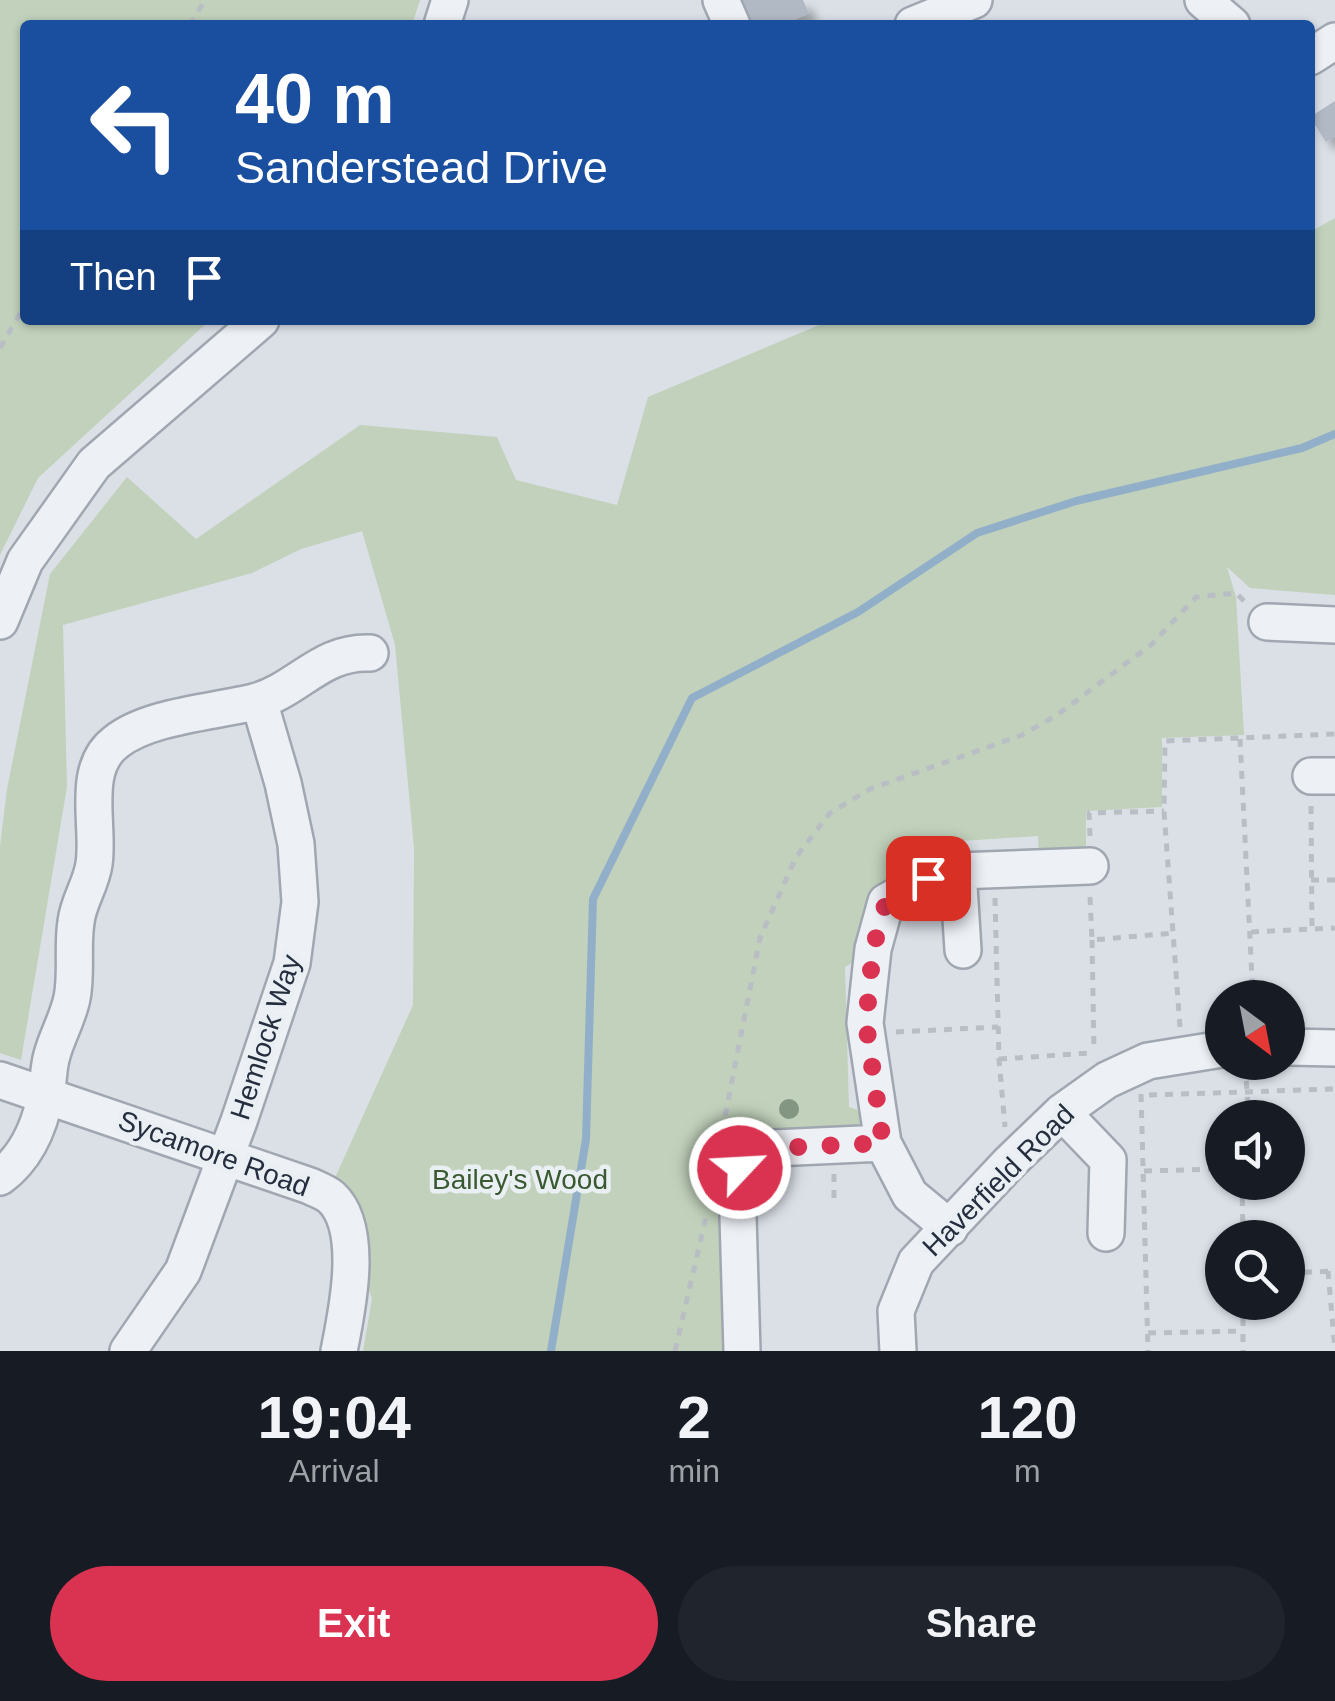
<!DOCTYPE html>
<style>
body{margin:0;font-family:Helvetica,sans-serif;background:#20242c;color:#f1f3f6;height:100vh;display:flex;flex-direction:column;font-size:38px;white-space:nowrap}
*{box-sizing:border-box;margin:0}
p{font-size:32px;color:#9ea1a6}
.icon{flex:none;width:55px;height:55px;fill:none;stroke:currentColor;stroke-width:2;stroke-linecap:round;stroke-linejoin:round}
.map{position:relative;height:1351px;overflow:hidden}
.details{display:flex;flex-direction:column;background:#171b24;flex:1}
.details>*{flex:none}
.top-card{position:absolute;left:20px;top:20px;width:1295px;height:305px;border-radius:10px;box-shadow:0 2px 8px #0004;background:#1a4fa0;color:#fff;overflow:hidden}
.needle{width:65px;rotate:148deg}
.buttons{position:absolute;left:1205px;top:980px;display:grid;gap:20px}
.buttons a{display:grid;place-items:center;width:100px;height:100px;border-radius:50%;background:#171b24;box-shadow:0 2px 8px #0004;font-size:50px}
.pin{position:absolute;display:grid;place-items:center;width:85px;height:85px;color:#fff;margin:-42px;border-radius:20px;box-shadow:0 5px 15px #0006}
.me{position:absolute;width:110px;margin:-55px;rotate:65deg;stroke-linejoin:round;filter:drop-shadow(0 0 8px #0008)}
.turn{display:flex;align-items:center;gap:35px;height:210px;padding:0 50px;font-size:45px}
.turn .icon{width:130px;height:130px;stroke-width:2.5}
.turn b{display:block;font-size:70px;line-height:85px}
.then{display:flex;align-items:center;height:95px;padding:0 50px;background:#0003;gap:20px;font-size:38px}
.eta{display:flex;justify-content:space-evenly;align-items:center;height:170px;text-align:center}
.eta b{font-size:60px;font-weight:700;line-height:70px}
.cta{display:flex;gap:20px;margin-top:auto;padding:20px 50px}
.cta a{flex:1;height:115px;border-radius:60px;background:#d93351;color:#fff;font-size:40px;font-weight:700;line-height:115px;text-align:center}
.cta a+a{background:#20242c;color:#f1f3f6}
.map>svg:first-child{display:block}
</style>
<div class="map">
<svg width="1335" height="1351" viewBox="0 0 1335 1351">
<defs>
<filter id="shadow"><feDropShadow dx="9" dy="9" stdDeviation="5" flood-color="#0004"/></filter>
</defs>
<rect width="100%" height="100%" fill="#dbe0e7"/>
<!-- green -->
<path fill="#c1d1bb" d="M0,0h420l-8,25h-387v295h185l-172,158 -38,77z
M1335,218v377l-85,-7 -23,-21 9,30 8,138 -82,3v69l-76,4v48l-47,2 -1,-25 -106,7 -3,20 -70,96 -14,8 4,140 12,4 4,21 -107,11 -23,208h-372l9,-52 -38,-119 79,-175 1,-157 -19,-203 -33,-114 -61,18 -49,24 -189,52 4,162 -46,273 -21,-7v-207l7,-57 43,-215 77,-97 69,62 164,-114 137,12 19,43 101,25 31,-108 183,-77h479v-88z"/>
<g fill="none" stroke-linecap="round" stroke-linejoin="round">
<!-- stream -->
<path stroke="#92afca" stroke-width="8" d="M551,1351l35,-212 7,-240 99,-201 166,-86 119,-79 99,-32 226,-53 33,-14"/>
</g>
<!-- building -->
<path fill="#b1b9c4" filter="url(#shadow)" d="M741,0h62l6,13 -27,12h-30z
M1335,101v35l-9,6 -16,-25z"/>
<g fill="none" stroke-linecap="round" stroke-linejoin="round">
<defs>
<path id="minor" d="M721,0l11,25
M1203,0l29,25
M442,25l8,-25
M913,25l61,-25
M1310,57l25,-16
M0,621l25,-60 69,-97 167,-144
M1267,622l68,3
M1311,776h24
M958,871l5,79
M1288,1047l47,1
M0,1080l310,106c6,3 15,6 21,11 34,31 16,114 8,154
M1062,1112l46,48 -2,73
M0,1177c27,-20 40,-51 46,-84 3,-12 2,-25 6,-38 5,-19 16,-37 20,-57 5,-24 0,-51 4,-76 2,-20 15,-37 18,-58 6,-38 -14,-95 22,-122 32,-26 98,-30 138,-40 45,-12 66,-51 116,-49
M950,1228l-40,-33 -27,-52 -18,-120 8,-74 13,-47 42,-24 30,-7 132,-5
M128,1351l55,-80 56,-150 53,-158 8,-61 -4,-58 -13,-61 -24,-82
M742,1351l-5,-168c5,-22 15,-30 37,-35l109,-5
M898,1351l-2,-40 20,-49 93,-99 53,-51 45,-32 41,-19 74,-12"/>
</defs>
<!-- minor casing -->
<use href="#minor" stroke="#a0a7b1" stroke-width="40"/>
<!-- path -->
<path stroke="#b9bec5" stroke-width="5" stroke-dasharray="8 8" stroke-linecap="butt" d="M190,25l15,-25
M0,348l25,-43
M1240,739l13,259
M1311,806l1,123
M1090,836l-1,-23 75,-2
M1311,880h24
M1090,897l2,43 82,-7
M995,898l4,161 6,68
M1251,932l84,-4
M1092,940l2,112
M1180,1027l-16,-216 1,-70 170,-7
M896,1032l102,-5
M999,1059l92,-6
M1245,1065l4,53
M1141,1094l7,257
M1149,1095l186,-6
M719,1147l41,-209 36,-81 34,-44 40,-24 152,-54 35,-20 95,-71 44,-47 40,-4 10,10
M1144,1171l78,-2
M834,1174v32
M1242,1182l1,56
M1328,1271l7,79
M1288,1273l47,-2
M1243,1302v49
M1148,1333l95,-2
M675,1351l31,-134"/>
<!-- minor -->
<use href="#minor" stroke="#edf0f5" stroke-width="35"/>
</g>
<!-- trees -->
<circle fill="#829682" cx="789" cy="1109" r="10"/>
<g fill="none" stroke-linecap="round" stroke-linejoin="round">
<!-- route -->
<path stroke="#d93351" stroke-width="18" stroke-dasharray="0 32.4" d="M740,1168l18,-16 16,-4 109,-5 -17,-120 7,-74 13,-47 42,-24"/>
</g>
<g text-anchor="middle" stroke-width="9" stroke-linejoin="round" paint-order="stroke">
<!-- street labels -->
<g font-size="28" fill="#242e3e" stroke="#eaeff4">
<text transform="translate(265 1037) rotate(-72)" y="10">Hemlock Way</text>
<text transform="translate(214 1153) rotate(20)" y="10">Sycamore Road</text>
<text transform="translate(998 1180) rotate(-45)" y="10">Haverfield Road</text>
</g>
<!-- park labels -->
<g font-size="28" fill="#395a30" stroke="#eaeff4">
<text x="520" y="1189">Bailey's Wood</text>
</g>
</g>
</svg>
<div class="buttons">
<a><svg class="needle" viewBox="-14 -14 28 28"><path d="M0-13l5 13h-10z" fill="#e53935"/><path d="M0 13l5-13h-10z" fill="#9ea1a6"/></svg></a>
<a><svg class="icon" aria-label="sound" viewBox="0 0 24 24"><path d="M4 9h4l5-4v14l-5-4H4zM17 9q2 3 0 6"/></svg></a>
<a><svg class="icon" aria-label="search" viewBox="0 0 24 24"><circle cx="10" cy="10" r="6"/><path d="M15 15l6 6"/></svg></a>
</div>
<div class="pin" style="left:928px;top:878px;background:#d93025"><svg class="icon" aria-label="arrive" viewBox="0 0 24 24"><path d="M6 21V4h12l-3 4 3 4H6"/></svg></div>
<svg class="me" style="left:740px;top:1168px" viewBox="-20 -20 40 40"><circle r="17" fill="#d93351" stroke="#fff" stroke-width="3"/><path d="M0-11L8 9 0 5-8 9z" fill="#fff"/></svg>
<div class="top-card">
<div class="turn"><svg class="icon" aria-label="left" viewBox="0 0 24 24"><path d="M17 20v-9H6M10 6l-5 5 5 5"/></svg><div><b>40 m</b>Sanderstead Drive</div></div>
<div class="then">Then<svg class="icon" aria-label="arrive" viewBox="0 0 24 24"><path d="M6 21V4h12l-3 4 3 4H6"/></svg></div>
</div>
</div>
<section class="details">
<div class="eta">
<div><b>19:04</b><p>Arrival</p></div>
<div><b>2</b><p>min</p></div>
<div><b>120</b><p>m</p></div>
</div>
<div class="cta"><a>Exit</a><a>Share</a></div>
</section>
